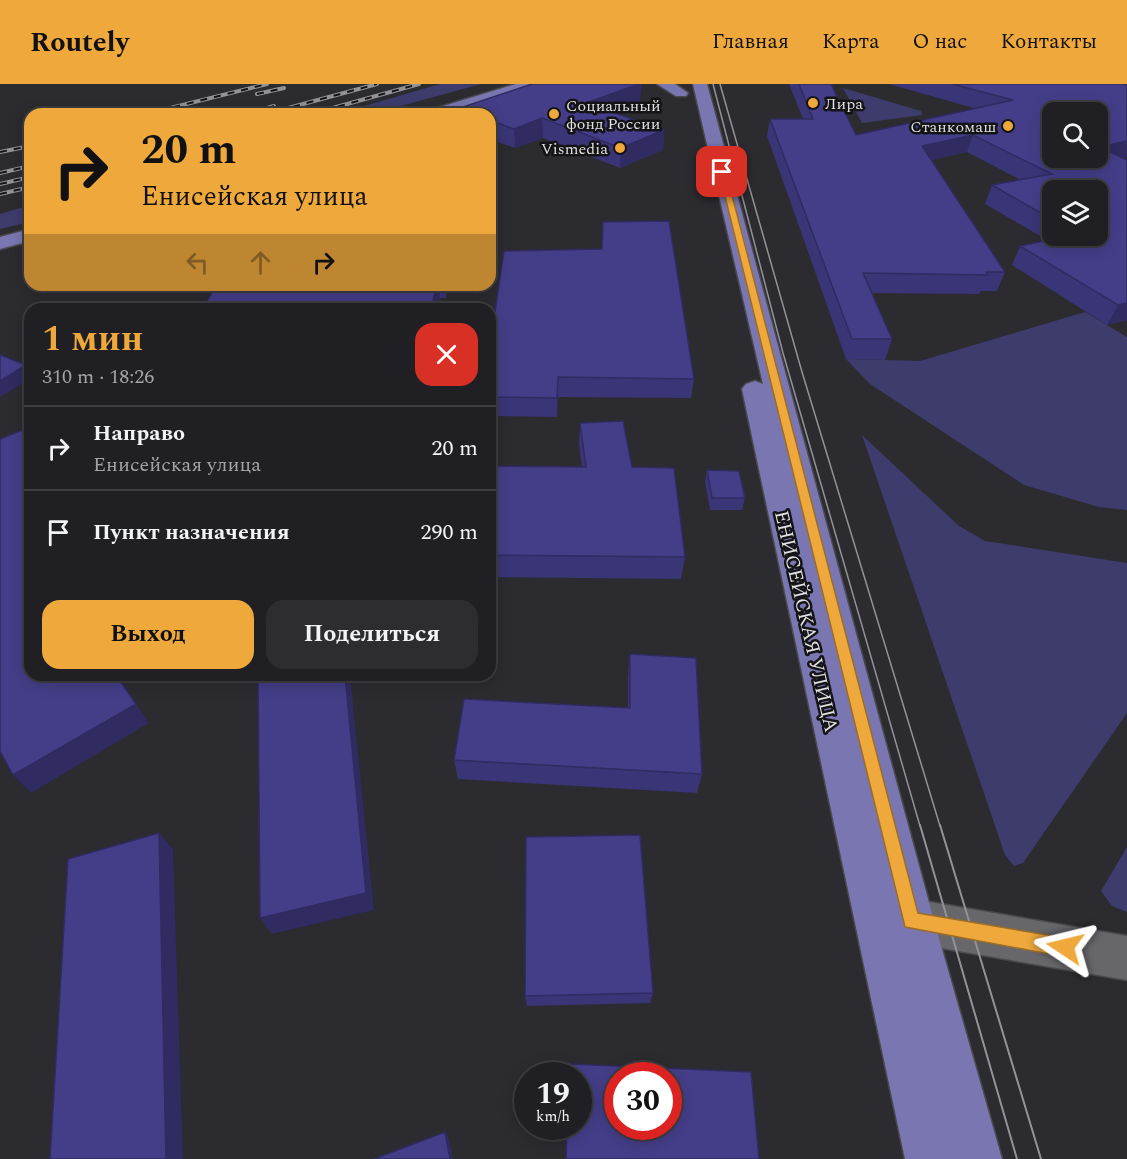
<!DOCTYPE html>
<html lang="ru">
<meta charset="utf-8">
<style>
body{margin:0;font-family:Spectral,serif;background:#2d2d31;color:#f1f3f6;height:100vh;display:flex;flex-direction:column;font-size:22px;white-space:nowrap}
*{box-sizing:border-box;margin:0}
p{font-size:20px;color:#a2a3a6}
.icon{flex:none;width:33px;height:33px;fill:none;stroke:currentColor;stroke-width:2;stroke-linecap:round;stroke-linejoin:round}
.map{position:relative;flex:1;overflow:hidden}
.drawer{position:absolute;left:24px;top:219px;width:472px;height:378px;display:flex;flex-direction:column;background:#202024;border-radius:18px;box-shadow:0 3px 15px #0003,0 0 0 2px #3d3e41}
.drawer>*{flex:none}
.guide{position:absolute;left:24px;top:24px;width:472px;height:183px;border-radius:18px;box-shadow:0 3px 15px #0003,0 0 0 2px #3d3e41;background:#eea83c;color:#111;overflow:hidden}
.tools{position:absolute;left:1042px;top:18px;display:grid;gap:12px}
.tools a{display:grid;place-items:center;width:66px;height:66px;border-radius:12px;background:#202024;box-shadow:0 3px 15px #0003,0 0 0 2px #3d3e41;font-size:30px}
.speed{position:absolute;left:514px;top:978px;display:flex;gap:12px;font-size:30px;font-weight:700;text-align:center}
.speed>*{display:grid;place-content:center;width:78px;height:78px;border-radius:50%;background:#202024;box-shadow:0 3px 15px #0003,0 0 0 2px #3d3e41;line-height:1}
.speed small{font-size:15px;font-weight:400}
.speed .limit{border:9px solid #d22;background:#fff;color:#111}
.pin{position:absolute;display:grid;place-items:center;width:51px;height:51px;color:#fff;margin:-26px;border-radius:12px;box-shadow:0 3px 9px #0006}
.me{position:absolute;width:66px;margin:-33px;rotate:280deg;stroke-linejoin:round;filter:drop-shadow(0 0 4px #0008)}
.turn{display:flex;align-items:center;gap:21px;height:126px;padding:0 18px;font-size:27px}
.turn .icon{width:78px;height:78px;stroke-width:2.5}
.turn b{display:block;font-size:42px;line-height:51px}
.lanes{display:flex;align-items:center;height:57px;padding:0 18px;background:#0003;justify-content:center;gap:30px;direction:ltr}
.lanes .off{opacity:.35}
.round{display:grid;place-items:center;flex:none;width:63px;height:63px;border-radius:18px;background:#2d2d31}
.summary{display:flex;align-items:center;justify-content:space-between;height:102px;padding:0 18px}
h1{font-size:36px;font-weight:700;line-height:45px;color:#eea83c}
.cta{display:flex;gap:12px;margin-top:auto;padding:12px 18px}
.cta a{flex:1;height:69px;border-radius:18px;background:#eea83c;color:#111;font-size:24px;font-weight:700;line-height:69px;text-align:center}
.cta a+a{background:#2d2d31;color:#f1f3f6}
ul{padding:0;list-style:none}
li{display:flex;align-items:center;gap:18px;height:84px;padding:0 18px;border-top:2px solid #3d3e41}
li div{flex:1}
li b{display:block;font-size:22px}
li em{font-style:normal}
header{display:flex;align-items:center;gap:36px;box-sizing:border-box;height:84px;padding:0 30px;background:#eea83c;color:#111}
header strong{font-size:28px}
nav{display:flex;gap:33px;margin-inline-start:auto;font-size:21px}
.map>svg:first-child{display:block}
</style>
<header>
<strong>Routely</strong>
<nav><a>Главная</a><a>Карта</a><a>О нас</a><a>Контакты</a></nav>
</header>
<div class="map">
<svg width="1127" height="1075" viewBox="0 0 1127 1075">
<rect width="100%" height="100%" fill="#2b2b30"/>
<!-- green -->
<path fill="#3e3c6d" d="M440,0h41l-109,30h-35z
M843,4l78,23 1,4 -60,8z
M30,121v17l-30,7v-15z
M1085,228l42,25v173l-28,-3 -75,-22 -154,-101 -24,-25 74,2z
M862,351l97,91 26,15 142,22v150l-104,150 -9,3 -9,-11z
M1127,763v65l-15,-6 -11,-15z"/>
<g fill="none" stroke-linecap="round" stroke-linejoin="round">
<defs>
<path id="minor" d="M912,815l215,37v44l-215,-37 -15,-7 -7,-15 7,-15z"/>
<path id="major" d="M516,0h22l-2,3 -87,27h-24l2,-3z
M657,0h18l13,9 -2,3h-10z
M693,0h14l227,837 68,238h-97l-163,-770 4,-5 9,-3 8,3z
M30,145v12l-30,8v-12z"/>
</defs>
<!-- minor casing -->
<use href="#minor" stroke="#49494d" stroke-width="3"/>
<!-- major casing -->
<use href="#major" stroke="#49494d" stroke-width="3"/>
<!-- minor -->
<use href="#minor" fill="#66666b" fill-rule="evenodd"/>
<!-- major -->
<use href="#major" fill="#7976b2" fill-rule="evenodd"/>
<!-- tram-far1 -->
<path stroke="#939397" stroke-width="1.5" d="M713,0l70,269 137,473
M720,0l82,288 138,454"/>
<!-- tram -->
<path stroke="#939397" stroke-width="2" d="M920,741l97,334
M940,741l101,334"/>
<defs>
<path id="rail" d="M257,10l27,-6
M146,30l121,-30
M245,30l29,-8
M266,30l111,-30
M311,30l108,-30
M0,68l30,-6
M0,89l30,-7
M0,100l30,-7
M0,110l30,-7"/>
</defs>
<!-- rail casing -->
<use href="#rail" stroke="#939397" stroke-width="4"/>
<!-- rail -->
<use href="#rail" stroke="#141416" stroke-width="2" stroke-dasharray="7" stroke-linecap="butt"/>
</g>
<!-- wall -->
<path fill="#3a3576" fill-rule="evenodd" d="M789,0h42l25,51 121,-26 -88,-25h238v73l-4,1 4,162 -20,5 -95,-60 8,-19 27,-6 -62,-36 7,-19 29,-5 -54,-28 -36,8 74,112 -8,19h-16l-2,3 -107,-1 20,46 -7,21 -39,-1 -79,-223 3,-17h33zM1053,106l45,46h-45z
M640,17l-28,11 52,18 -1,20 -43,18 -77,-30 -28,10 -25,-9v-25h-29l-1,-6z
M216,201h232l-2,13h-6l-2,11h-235z
M490,261l204,34 -3,19 -133,-1 -1,20 -67,-1z
M580,339l52,44 53,90 -4,22 -191,-2v-111l92,1 -3,-22z
M707,386l38,28 -3,12h-32l-5,-28z
M630,570l72,120 -5,19 -239,-14 -4,-19 174,-52v-32z
M653,909l-3,10 -123,3 -2,-10z"/>
<!-- shaded-wall -->
<path fill="#302b60" d="M639,0h3l-2,17 -54,21v-19z
M542,34l1,20 -28,10 -1,-19z
M664,46l-1,20 -43,18 1,-20z
M973,51l-6,17 -51,11 6,-17z
M1127,57v16l-35,8 8,-18z
M495,106l1,11 -6,7v-12z
M437,201h1l2,13 -2,11h-7z
M445,201h3l-2,13z
M1127,219v17l-20,5 11,-20z
M26,281l4,6v8l-30,18v-16z
M558,293v20l-1,20v-19z
M116,591l33,48 -118,70 -18,-18z
M345,591h5l24,235 -102,24 -12,-16z
M159,749l14,16 10,310h-17z
M445,1048l3,4 5,23h-3z"/>
<!-- building -->
<path fill="#443e89" stroke="#302b60" stroke-width="1.5" fill-rule="evenodd" d="M532,0h107l-53,19 78,27 -43,18 -79,-30 -28,11 -24,-9v-6h-14l-16,-6z
M799,0h32l25,51 157,-35 -61,-16h175v57l-27,6 27,13v143l-9,2 -98,-59 48,-10h30v-46h-45v30l-61,-35 60,-11 -79,-39 -51,11 83,126h-19l2,3 -125,-2 29,66h-40l-82,-220h43zM1053,28h45v46h-45z
M490,106h5l-5,6z
M669,137l25,158 -136,-2 -1,21 -67,-1v-52l14,-94 98,-2 1,-27z
M216,201h221l-6,24h-228z
M0,271l26,10 -26,16z
M623,337l9,46 42,1 11,89 -195,-2v-89l96,1 -6,-44z
M30,343v248h86l20,29 -123,71 -13,-24v-312z
M707,386l32,1 6,27h-33z
M630,570l66,4 6,116 -248,-14 10,-61 166,9z
M258,591h87l21,218 -106,25z
M159,749l7,326h-116l18,-300z
M640,751l13,158 -128,3 1,-159z
M569,980l182,8 8,87h-193l1,-33h12v-50h-11zM618,992h51v50h-51z
M445,1048l5,27h-76z"/>
<!-- route -->
<path fill="#eea83c" stroke="#9b6d27" stroke-width="1.5" d="M722,86l4,2 192,741 147,25 7,3 2,6 -2,7 -7,3 -160,-30 -186,-755z"/>
<!-- markers -->
<g fill="#eea83c" stroke="#141416" stroke-width="2">
<circle cx="813" cy="19" r="6"/>
<circle cx="554" cy="30" r="6"/>
<circle cx="1008" cy="42" r="6"/>
<circle cx="620" cy="64" r="6"/>
</g>
<g text-anchor="middle" stroke-width="5" stroke-linejoin="round" paint-order="stroke">
<!-- far-poi labels -->
<g font-size="16" fill="#dfdfe2" stroke="#141416" text-anchor="start">
<text x="825" y="25">Лира</text>
<text x="566" y="27">Социальный<tspan x="566" dy="18">фонд России</tspan></text>
<text x="996" y="48" text-anchor="end">Станкомаш</text>
<text x="608" y="70" text-anchor="end">Vismedia</text>
</g>
<!-- street labels -->
<g font-size="20" fill="#dfdfe2" stroke="#141416">
<text transform="translate(807 537) rotate(77)" y="7">ЕНИСЕЙСКАЯ УЛИЦА</text>
</g>
</g>
</svg>
<div class="tools">
<a><svg class="icon" aria-label="search" viewBox="0 0 24 24"><circle cx="10" cy="10" r="6"/><path d="M15 15l6 6"/></svg></a>
<a><svg class="icon" aria-label="layers" viewBox="0 0 24 24"><path d="M12 4l9 5-9 5-9-5zM3 14l9 5 9-5"/></svg></a>
</div>
<div class="speed"><div>19<small>km/h</small></div><div class="limit">30</div></div>
<div class="pin" style="left:722px;top:88px;background:#d93025"><svg class="icon" aria-label="arrive" viewBox="0 0 24 24"><path d="M6 21V4h12l-3 4 3 4H6"/></svg></div>
<svg class="me" style="left:1065px;top:863px" viewBox="-20 -20 40 40"><path d="M0-17L14 15 0 8-14 15z" fill="#eea83c" stroke="#fff" stroke-width="4"/></svg>
<div class="guide">
<div class="turn"><svg class="icon" aria-label="right" viewBox="0 0 24 24"><path d="M7 20v-9h11M14 6l5 5-5 5"/></svg><div><b>20 m</b>Енисейская улица</div></div>
<div class="lanes"><svg class="icon off" aria-label="left" viewBox="0 0 24 24"><path d="M17 20v-9H6M10 6l-5 5 5 5"/></svg><svg class="icon off" aria-label="ahead" viewBox="0 0 24 24"><path d="M12 20V5M6 11l6-6 6 6"/></svg><svg class="icon" aria-label="right" viewBox="0 0 24 24"><path d="M7 20v-9h11M14 6l5 5-5 5"/></svg></div>
</div>
<section class="drawer">
<div class="summary"><div><h1>1 мин</h1><p>310 m · 18:26</p></div><a class="round" style="background:#d93025;color:#fff"><svg class="icon" aria-label="close" viewBox="0 0 24 24"><path d="M6 6l12 12M18 6L6 18"/></svg></a></div>
<ul>
<li><svg class="icon" aria-label="right" viewBox="0 0 24 24"><path d="M7 20v-9h11M14 6l5 5-5 5"/></svg><div><b>Направо</b><p>Енисейская улица</p></div><em>20 m</em></li>
<li><svg class="icon" aria-label="arrive" viewBox="0 0 24 24"><path d="M6 21V4h12l-3 4 3 4H6"/></svg><div><b>Пункт назначения</b></div><em>290 m</em></li>
</ul>
<div class="cta"><a>Выход</a><a>Поделиться</a></div>
</section>
</div>
